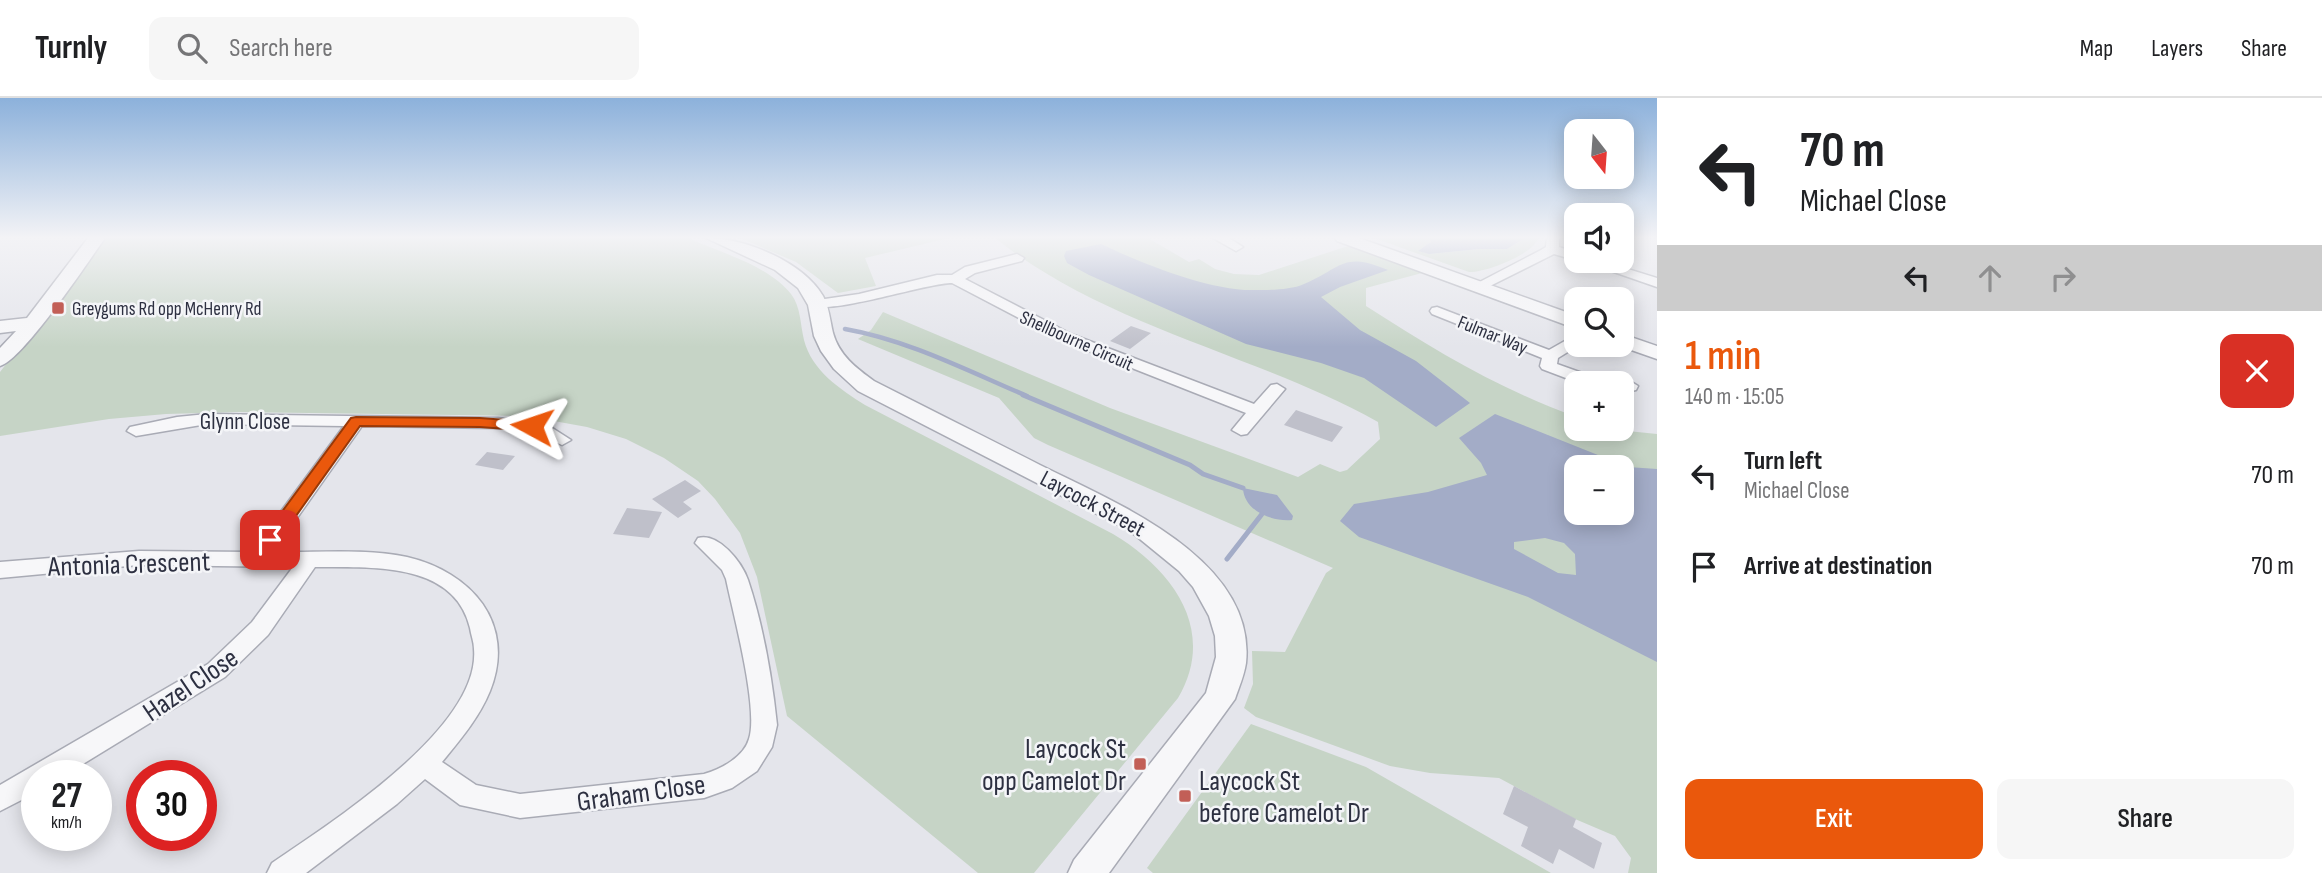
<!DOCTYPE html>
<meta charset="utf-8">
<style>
body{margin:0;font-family:"Sofia Sans Condensed",sans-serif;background:#f6f6f6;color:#202124;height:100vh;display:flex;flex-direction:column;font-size:26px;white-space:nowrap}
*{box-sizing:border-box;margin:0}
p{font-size:23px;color:#757577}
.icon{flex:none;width:38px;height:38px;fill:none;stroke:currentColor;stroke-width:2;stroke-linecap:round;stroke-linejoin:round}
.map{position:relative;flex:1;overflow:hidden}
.panel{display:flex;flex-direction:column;background:#fff;width:665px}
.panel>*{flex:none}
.banner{background:#fff;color:#202124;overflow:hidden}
.needle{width:46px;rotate:163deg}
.buttons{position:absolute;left:1564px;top:21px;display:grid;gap:14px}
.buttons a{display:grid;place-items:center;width:70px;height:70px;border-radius:14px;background:#fff;box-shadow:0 4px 18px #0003;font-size:35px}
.speed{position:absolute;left:21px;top:662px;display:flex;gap:14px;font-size:35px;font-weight:700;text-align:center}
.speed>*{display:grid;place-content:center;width:91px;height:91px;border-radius:50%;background:#fff;box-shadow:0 4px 18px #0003;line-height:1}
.speed small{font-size:18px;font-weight:400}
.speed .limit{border:10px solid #d22;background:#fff;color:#111}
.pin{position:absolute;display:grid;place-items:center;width:60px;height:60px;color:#fff;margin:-30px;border-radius:14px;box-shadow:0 4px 10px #0006}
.me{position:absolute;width:77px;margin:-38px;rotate:275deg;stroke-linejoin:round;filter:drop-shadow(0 0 5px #0008)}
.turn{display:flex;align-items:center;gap:24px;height:147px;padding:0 28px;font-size:32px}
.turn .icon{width:91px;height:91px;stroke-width:2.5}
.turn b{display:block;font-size:49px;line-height:60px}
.lanes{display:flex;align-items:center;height:66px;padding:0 28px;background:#0003;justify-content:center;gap:35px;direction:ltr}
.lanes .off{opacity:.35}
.round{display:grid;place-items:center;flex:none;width:74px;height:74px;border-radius:14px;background:#f6f6f6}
.summary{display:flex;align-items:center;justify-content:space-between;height:119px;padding:0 28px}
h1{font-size:42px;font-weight:600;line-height:52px;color:#ea580c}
.action{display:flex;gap:14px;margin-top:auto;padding:14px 28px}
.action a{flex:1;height:80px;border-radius:14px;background:#ea580c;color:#fff;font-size:28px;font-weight:600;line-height:80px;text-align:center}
.action a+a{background:#f6f6f6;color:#202124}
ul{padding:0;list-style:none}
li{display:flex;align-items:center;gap:21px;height:91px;padding:0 28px}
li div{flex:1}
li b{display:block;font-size:26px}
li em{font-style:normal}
header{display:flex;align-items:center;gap:42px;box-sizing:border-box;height:98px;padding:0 35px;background:#fff;border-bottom:2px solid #e0e0e0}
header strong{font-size:33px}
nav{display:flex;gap:38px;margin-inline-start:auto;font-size:24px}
.search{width:490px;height:63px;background:#f6f6f6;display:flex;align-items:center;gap:18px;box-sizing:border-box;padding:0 24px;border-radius:14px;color:#757577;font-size:26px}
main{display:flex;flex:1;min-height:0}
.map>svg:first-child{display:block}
</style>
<header>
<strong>Turnly</strong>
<div class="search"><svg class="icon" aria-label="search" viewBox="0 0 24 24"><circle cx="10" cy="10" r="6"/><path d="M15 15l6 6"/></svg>Search here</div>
<nav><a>Map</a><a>Layers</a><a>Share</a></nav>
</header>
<main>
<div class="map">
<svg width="1657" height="775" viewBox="0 0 1657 775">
<rect width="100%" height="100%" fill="#e4e5eb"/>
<!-- green -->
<path fill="#c6d4c6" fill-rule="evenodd" d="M104,140h584c33,15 80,27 103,56 10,13 9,30 13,46 8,31 36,49 61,65l248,129c59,35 105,96 65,164l-144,175h-56l-191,-157 -30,-139 -17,-44 -25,-34 -17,-18 -34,-23 -38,-19 -39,-12 -61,-11 -287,-4 -73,2 -57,5 -109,17v-64z
M740,140h209l-84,20 11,28 -38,7 -42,-31z
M995,140h153l41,24 10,-3 16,10 19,5 25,1 89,-29 74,27 -56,15v18c70,45 133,83 211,111v12h31l49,5v439h-29l3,-15 -16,-22 -40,-17 -76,-41 -69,-5 -40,-7 -134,-49 -12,-9 9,-24 -1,-33 33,1 41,-79 7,-5 -285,-123 -14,-7 -35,-40 -141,-59 13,-9 12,-18 227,96 188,69 22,-13 20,8 7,-2 33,-31 -2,-17c-124,-69 -270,-94 -383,-184zM1577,369h45v46h-45z
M1374,140h56l1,4 -12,9 10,3 50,-5h28l18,-11h13c-4,16 -53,35 -69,34z
M1251,626l115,43 185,106h-398l-6,-5z"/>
<!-- water -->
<path fill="#a3acc7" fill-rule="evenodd" d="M1430,140h95l-18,11h-28l-50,5 -11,-3 13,-9z
M1101,146c40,19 111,48 155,46 14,0 35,0 48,-6 39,-17 39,-33 84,-14l-48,17 -19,10 39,33 56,31 54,42 -34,24 -72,-49 -43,-15 -75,-19 -157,-69 -22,-12 -3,-7 2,-5z
M1495,316l133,53 29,2v193l-129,-65 -169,-60 -19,-16 14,-17 74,-12 59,-17 -6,-12 -22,-25zM1622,369v46h-45v-46zM1545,440l19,5 11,11 1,21 -18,-2 -44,-24v-7z
M1243,390l34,7 16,21 -1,4c-20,2 -48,-9 -49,-32z"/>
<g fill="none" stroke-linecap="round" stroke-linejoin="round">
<!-- stream-far1 -->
<path stroke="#a3acc7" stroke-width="4.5" d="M845,231c63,11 123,42 182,67"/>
<!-- stream -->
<path stroke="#a3acc7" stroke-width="5" d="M1023,297l167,70 13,9 40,14
M1227,461l35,-45"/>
</g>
<!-- building -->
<path fill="#bfc0ca" d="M1131,228l20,7 -21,16 -20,-8z
M1296,312l47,17 -11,15 -48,-17z
M487,354l28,4 -12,14 -28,-5z
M685,382l16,11 -18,11 9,7 -14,9 -26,-19z
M627,410l35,4 -13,26 -36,-4z
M1514,688l62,33 -3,8 29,16 -8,26 -35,-20 -6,15 -32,-18 7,-19 -25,-13z"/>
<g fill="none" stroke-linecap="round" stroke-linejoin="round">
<defs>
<path id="minor" d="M1213,140h16l14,9 -7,4z
M1547,140h12v9l18,6 1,8 -24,-7 -72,36 -5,1 -7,-4 71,-37 5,-3z
M1017,156l7,4 -2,3 -47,12 -10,6 106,55 183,70 17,-19 6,-1 8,5 -38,45 -6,1 -9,-5 14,-17 -185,-73 -109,-57c-26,0 -127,34 -141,21l7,-4 41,-6 78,-19h15l13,-8z
M1582,163h20l55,17v9z
M1437,209l112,43 28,-16 2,11 -21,13 -1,6 42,15 2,4h-22l-37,-14 -2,-3 2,-8 -110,-44 -2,-3 2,-3z
M1630,283l8,5 -2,4 -14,3 -1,-10z
M207,316l291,4 48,6 25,16 -9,5 -26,-12 -38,-5 -136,-2 -89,126c43,1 91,-4 134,5 64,15 110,66 83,134 -11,27 -30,49 -48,71l34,23 44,9 184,-20c17,-5 40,-17 45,-35 10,-30 -16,-126 -23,-160l-4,-9 -27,-27 3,-5c20,-6 44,24 50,42 15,45 24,97 29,145l-5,22 -15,24 -25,17 -28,10 -184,20 -60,-13 -35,-26 -28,25 -91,69h-39l5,-10c58,-40 209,-135 202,-214 0,-7 -3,-14 -4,-21 -16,-68 -102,-60 -155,-61l-47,68 -43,42 -160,98h-28v17l-37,19v-26l208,-121 44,-42 41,-55 -154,-2 -139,13v-16l139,-11 112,1 93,-126 -137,-2 -71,12 -9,-5 3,-4 47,-10z"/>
<path id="tertiary" d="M88,140h17c-17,24 -82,122 -105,128v-18l16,-17 -16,2v-12l27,-3z
M706,140c39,0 96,23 117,58 6,11 7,24 10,37 6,22 23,35 41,48 55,28 111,56 166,84 74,37 217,94 206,198 -2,13 -7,24 -11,36l-126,174h-41l6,-13 132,-167 10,-36 -1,-21 -6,-20 -16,-29 -14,-16 -49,-40 -272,-140 -24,-22 -13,-18 -7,-15 -6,-31 -10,-17 -23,-18z
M1335,140h24l218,78v13l-240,-88z
M1622,236l35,12v13l-40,-14h5z"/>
</defs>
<!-- minor casing -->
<use href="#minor" stroke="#a9abb5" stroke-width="3"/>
<!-- tertiary casing -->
<use href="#tertiary" stroke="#a9abb5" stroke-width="3"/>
<!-- minor -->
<use href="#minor" fill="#f7f7f9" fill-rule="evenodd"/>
<!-- tertiary -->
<use href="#tertiary" fill="#f7f7f9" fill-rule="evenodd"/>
</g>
<!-- sky -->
<linearGradient id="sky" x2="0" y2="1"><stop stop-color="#8cb1db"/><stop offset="0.56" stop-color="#f3f3f6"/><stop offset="1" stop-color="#f3f3f6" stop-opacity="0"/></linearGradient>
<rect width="1657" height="249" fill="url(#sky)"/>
<!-- route -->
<path fill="#ea580c" stroke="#983908" stroke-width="2" d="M356,319l124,1 52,4 7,4 -7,5 -52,-4 -120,-1 -84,118h-12l-3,-4 3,-4 87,-118z"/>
<!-- markers -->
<g fill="#c25f57" stroke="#f4f5f8" stroke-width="2.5">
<rect x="51" y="203" width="14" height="14" rx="3.5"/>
<rect x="1133" y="659" width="14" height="14" rx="3.5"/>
<rect x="1178" y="691" width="14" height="14" rx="3.5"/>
</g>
<g text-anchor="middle" stroke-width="5" stroke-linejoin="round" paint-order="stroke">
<!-- far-poi labels -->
<g font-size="19" fill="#2d3041" stroke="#f4f5f8" text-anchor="start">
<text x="72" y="217">Greygums Rd opp McHenry Rd</text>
</g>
<!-- far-street labels -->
<g font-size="19" fill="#2d3041" stroke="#f4f5f8">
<text transform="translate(1493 236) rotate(22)" y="7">Fulmar Way</text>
<text transform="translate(1077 242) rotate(24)" y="7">Shellbourne Circuit</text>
</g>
<!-- street labels -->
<g font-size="23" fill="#2d3041" stroke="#f4f5f8">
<text x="245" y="331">Glynn Close</text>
<text transform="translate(1093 405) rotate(28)" y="8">Laycock Street</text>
</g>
<!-- near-street labels -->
<g font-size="28" fill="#2d3041" stroke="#f4f5f8">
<text transform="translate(129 465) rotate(-2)" y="10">Antonia Crescent</text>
<text transform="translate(190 586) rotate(-34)" y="10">Hazel Close</text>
<text transform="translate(641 694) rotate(-8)" y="10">Graham Close</text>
</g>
<!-- near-poi labels -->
<g font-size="28" fill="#2d3041" stroke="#f4f5f8" text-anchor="end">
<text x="1126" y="660">Laycock St<tspan x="1126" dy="32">opp Camelot Dr</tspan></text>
<text x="1199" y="692" text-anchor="start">Laycock St<tspan x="1199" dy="32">before Camelot Dr</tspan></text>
</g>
</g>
</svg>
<div class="buttons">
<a><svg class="needle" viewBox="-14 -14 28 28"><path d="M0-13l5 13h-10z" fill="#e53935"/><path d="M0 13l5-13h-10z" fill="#757577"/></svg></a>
<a><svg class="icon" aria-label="sound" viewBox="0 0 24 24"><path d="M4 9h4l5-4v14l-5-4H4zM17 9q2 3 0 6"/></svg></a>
<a><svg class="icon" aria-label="search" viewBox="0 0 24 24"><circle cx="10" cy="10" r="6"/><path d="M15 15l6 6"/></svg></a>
<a>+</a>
<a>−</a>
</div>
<div class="speed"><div>27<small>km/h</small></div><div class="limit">30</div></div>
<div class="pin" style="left:270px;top:442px;background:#d93025"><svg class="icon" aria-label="arrive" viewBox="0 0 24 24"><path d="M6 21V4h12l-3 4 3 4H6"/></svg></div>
<svg class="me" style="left:532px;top:328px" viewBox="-20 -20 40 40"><path d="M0-17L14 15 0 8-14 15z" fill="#ea580c" stroke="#fff" stroke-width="4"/></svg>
</div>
<section class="panel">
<div class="banner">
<div class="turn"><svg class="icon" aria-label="left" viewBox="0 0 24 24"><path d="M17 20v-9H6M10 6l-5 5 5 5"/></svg><div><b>70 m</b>Michael Close</div></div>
<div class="lanes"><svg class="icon" aria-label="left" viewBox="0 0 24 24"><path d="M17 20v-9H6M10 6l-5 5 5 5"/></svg><svg class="icon off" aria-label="ahead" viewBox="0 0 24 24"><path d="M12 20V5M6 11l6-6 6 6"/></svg><svg class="icon off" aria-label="right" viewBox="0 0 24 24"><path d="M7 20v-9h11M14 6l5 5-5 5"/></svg></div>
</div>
<div class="summary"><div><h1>1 min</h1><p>140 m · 15:05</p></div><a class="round" style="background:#d93025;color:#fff"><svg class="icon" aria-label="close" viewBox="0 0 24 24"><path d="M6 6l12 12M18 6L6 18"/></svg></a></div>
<ul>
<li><svg class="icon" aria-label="left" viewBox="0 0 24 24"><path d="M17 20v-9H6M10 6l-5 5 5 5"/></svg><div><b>Turn left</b><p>Michael Close</p></div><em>70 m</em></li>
<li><svg class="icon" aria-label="arrive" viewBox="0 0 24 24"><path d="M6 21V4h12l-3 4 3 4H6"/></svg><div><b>Arrive at destination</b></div><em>70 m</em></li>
</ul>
<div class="action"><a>Exit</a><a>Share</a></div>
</section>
</main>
